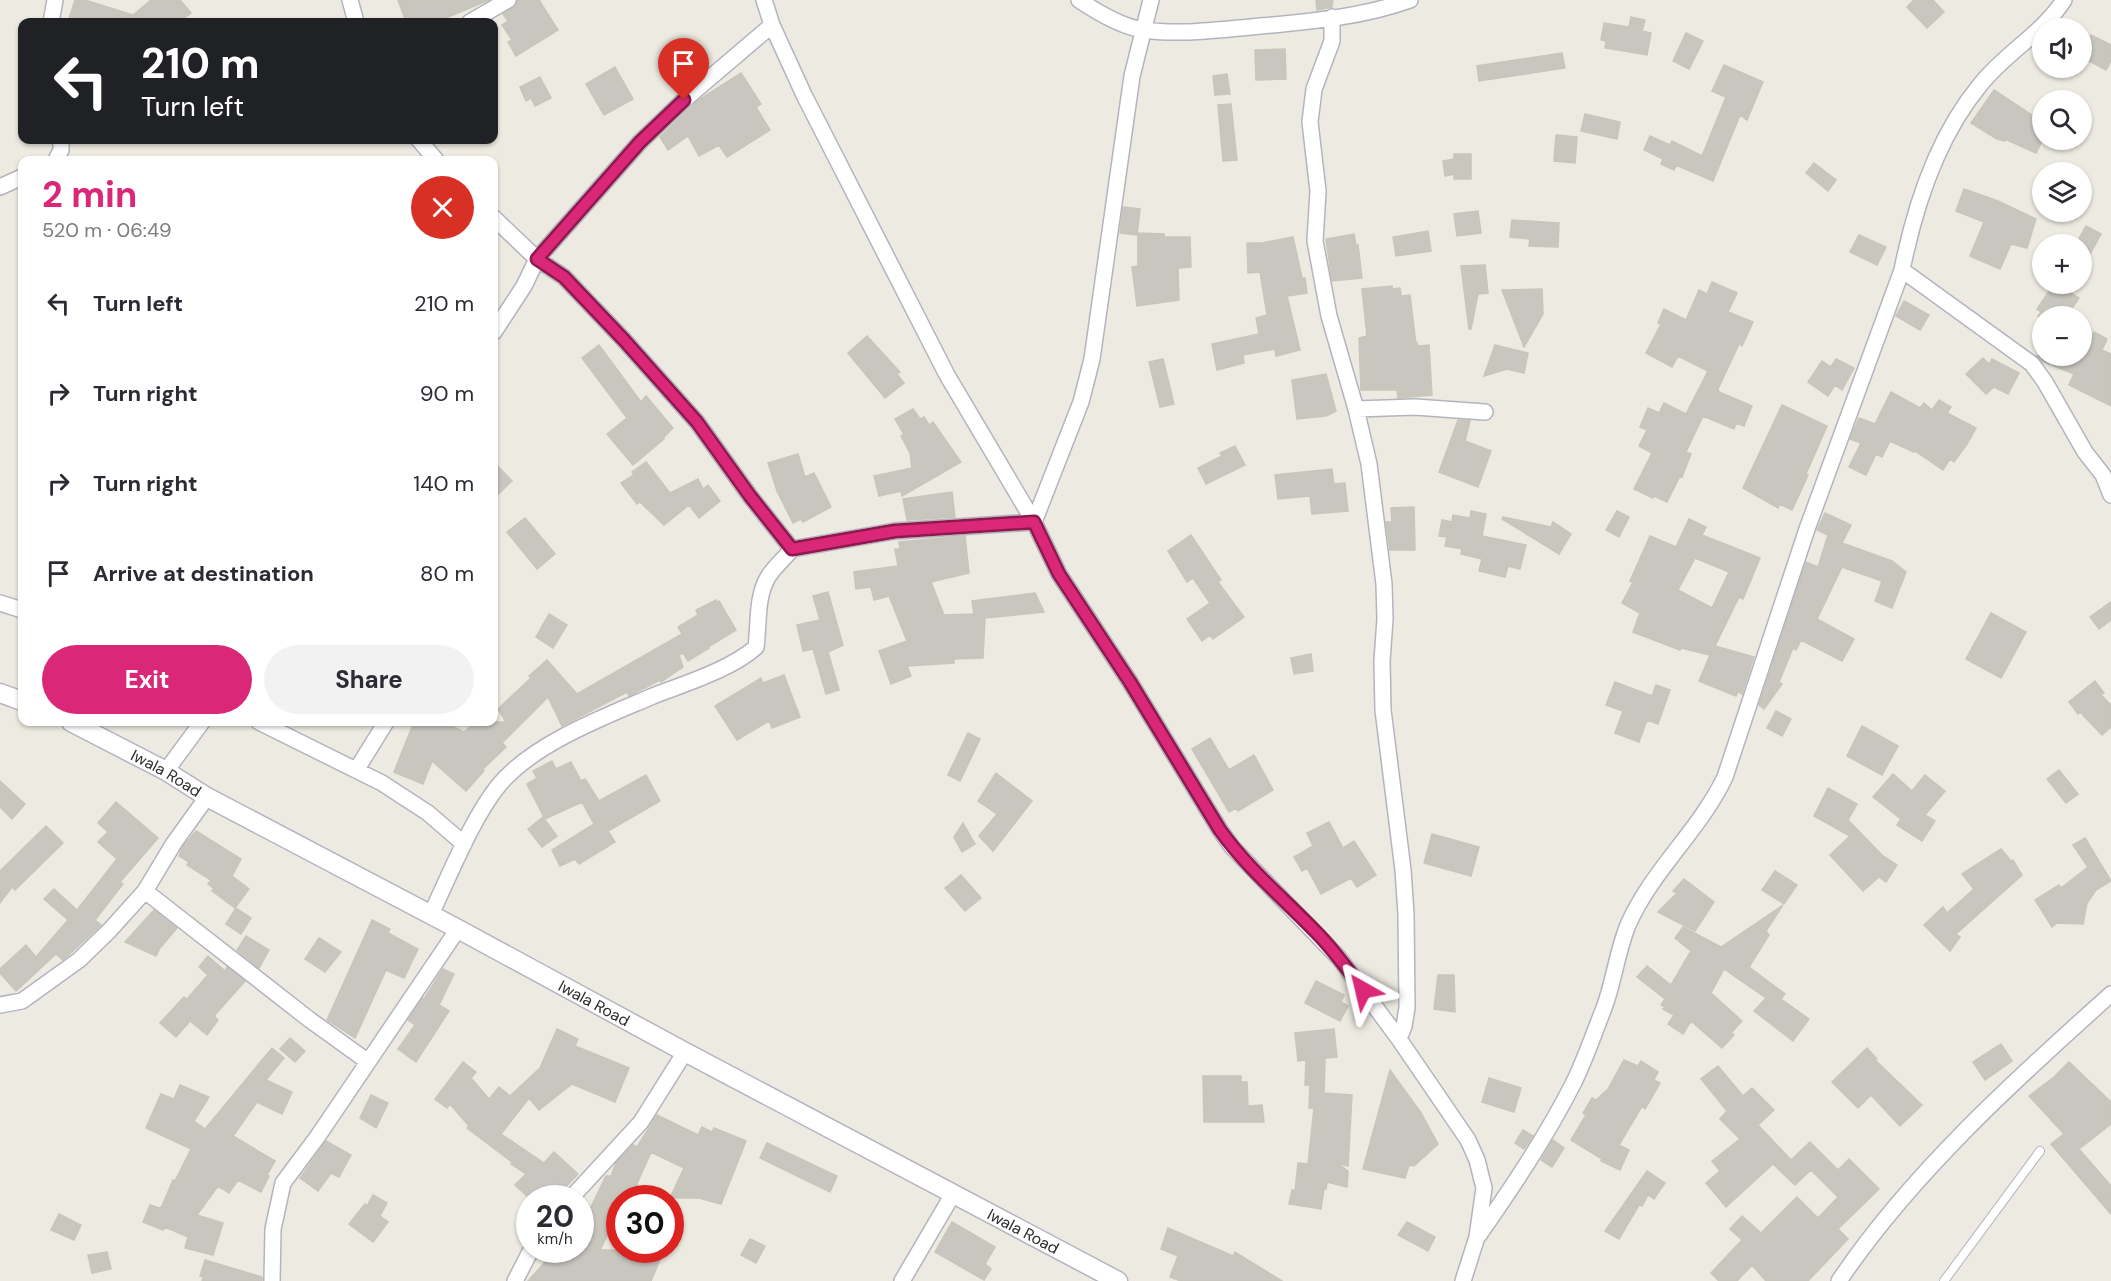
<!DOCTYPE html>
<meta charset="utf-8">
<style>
body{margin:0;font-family:"DM Sans",sans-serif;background:#f2f2f3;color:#2b2b33;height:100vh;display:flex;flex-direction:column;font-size:22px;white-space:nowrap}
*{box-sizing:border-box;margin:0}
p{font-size:20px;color:#7c7c81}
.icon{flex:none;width:33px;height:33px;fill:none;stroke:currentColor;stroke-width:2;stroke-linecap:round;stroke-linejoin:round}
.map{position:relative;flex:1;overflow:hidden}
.side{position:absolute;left:18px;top:156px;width:480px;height:570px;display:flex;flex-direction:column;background:#fff;border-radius:12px;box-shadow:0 2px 4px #0004}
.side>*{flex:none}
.banner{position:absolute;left:18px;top:18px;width:480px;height:126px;border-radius:12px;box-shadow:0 2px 4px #0004;background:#202124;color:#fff;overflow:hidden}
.tools{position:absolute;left:2032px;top:18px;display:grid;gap:12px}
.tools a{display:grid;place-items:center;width:60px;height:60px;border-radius:50%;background:#fff;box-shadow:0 2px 4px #0004;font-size:30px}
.speed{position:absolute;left:516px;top:1185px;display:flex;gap:12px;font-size:30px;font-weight:700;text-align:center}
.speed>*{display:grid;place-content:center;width:78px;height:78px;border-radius:50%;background:#fff;box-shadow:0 2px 4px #0004;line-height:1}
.speed small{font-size:15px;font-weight:400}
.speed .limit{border:9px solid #d22;background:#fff;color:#111}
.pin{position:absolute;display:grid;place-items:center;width:51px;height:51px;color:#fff;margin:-62px -26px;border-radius:50% 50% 50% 0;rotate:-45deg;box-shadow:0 0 6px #0007}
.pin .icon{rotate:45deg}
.me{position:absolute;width:66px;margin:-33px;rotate:323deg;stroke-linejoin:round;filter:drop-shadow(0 0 4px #0008)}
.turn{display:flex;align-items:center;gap:21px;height:126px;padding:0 24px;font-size:27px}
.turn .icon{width:78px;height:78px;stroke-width:2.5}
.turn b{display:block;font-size:42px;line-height:51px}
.round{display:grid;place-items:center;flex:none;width:63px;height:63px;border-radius:32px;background:#f2f2f3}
.head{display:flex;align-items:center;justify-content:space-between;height:102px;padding:0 24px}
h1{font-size:36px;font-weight:700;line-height:45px;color:#db2777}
.button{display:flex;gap:12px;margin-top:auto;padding:12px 24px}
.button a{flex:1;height:69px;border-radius:36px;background:#db2777;color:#fff;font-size:24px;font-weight:700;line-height:69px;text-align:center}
.button a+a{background:#f2f2f3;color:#2b2b33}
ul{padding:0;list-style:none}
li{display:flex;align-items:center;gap:18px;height:90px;padding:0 24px}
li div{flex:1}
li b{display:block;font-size:22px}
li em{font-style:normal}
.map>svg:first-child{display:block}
</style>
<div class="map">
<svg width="2111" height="1281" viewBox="0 0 2111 1281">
<rect width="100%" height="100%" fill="#edeae1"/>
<!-- building -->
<path fill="#c9c6c0" stroke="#c8c6ba" stroke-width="1.5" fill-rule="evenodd" d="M75,0h10l48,15 18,-15h29l11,13 -12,9h-111z
M398,0h91l-53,22h-30z
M518,0h21l19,30 -42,26 -8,-14 4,-2 -10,-15 6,-4 -5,-7 10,-6z
M1316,0h17l-1,7 -15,3z
M1914,0h19l11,12 -17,16 -20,-21z
M1631,17l14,3 -3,11 9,2 -4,22 -42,-7 1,-7 -5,-1 3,-17 25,4z
M1686,33l17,8 -14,28 -16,-8z
M2091,35l20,10v16l-5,9 -24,-13v-5z
M1285,49l1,30 -30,1 -1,-30z
M1562,53l3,15 -86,13 -2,-15z
M1724,65l39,17 -16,38 -7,-5 -27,66 -37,-16 -2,5 -13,-6 2,-5 -19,-9 6,-14 20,9 2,-4 30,15 24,-59 -14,-6z
M615,67l18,32 -29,16 -18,-31z
M741,73l20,31 -5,3 14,23 -43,27 -8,-12 -20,11 -11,-20 -20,14 -8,-13 37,-36z
M1227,74l3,20 -15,1 -2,-19z
M540,77l11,21 -16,8 -4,-8 -5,3 -6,-14z
M1994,90l44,29 -4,5 9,5v10l-7,14 -31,-14v2l-8,-2 -26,-16z
M1231,104l6,56 -14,1 -5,-56z
M1585,114l35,8 -3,17 -36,-8z
M1556,135l21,2 -2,26 -21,-2z
M1454,154h17v25h-17v-5l-9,2 -2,-15 11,-2z
M1814,163l22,17 -8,11 -22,-18z
M1964,189l34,12 38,18 -9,29 -16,-4 -11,25 -30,-13 14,-34 -28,-11z
M1123,207l17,2 -3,26 -17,-2z
M1478,211l3,22 -24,3 -3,-22z
M1512,220l47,3 -1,24 -29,-1 1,-7 -20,-2z
M2086,226l15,8 -19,35v-25h-6z
M1428,231l3,20 -35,5 -3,-19z
M1138,233l26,1v3h26l1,30 -13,1 1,32 -42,6 -5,-39 6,-1z
M1354,234l2,11h2l4,33 -30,3 -6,-42z
M1859,235l27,12 -9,18 -27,-13z
M1293,237l9,41h3l2,15 -20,3 13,54 -24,6 -1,-7 -32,6 1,8 -27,7 -5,-26 47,-10 -3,-16 11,-3 -7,-43 -12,1 -1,-30h15z
M1485,265l3,28 -10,1 -7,35h-2l-8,-63z
M1712,282l25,11 -9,19 25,10 -11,24 -3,-2 -21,45 1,3 33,14 -8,20 -8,-3 -2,6 -31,-13 -17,36 5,2 -9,23 -2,-1 -13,26 -13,-6 -1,2 -19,-9 18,-36 -13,-7 8,-16 -7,-3 8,-19 11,5 5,-10 22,11 22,-43 -30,-15 -6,11 -26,-14 15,-29 -3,-1 6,-14 22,11 13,-30 8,4z
M1392,286v3l8,-1 1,8 9,-1 6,49 1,-1 1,3 11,-1 3,50 -34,3 -1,-8h-36l-2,-52 8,-2 -5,-47z
M2060,286l19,12 -12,18h-29l3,-4 -4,-3 12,-18 5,4z
M1542,289l1,25 -19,33 -22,-57z
M1904,301l25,14 -9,15 -24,-14z
M2094,332l13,7 -5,11 9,4v52l-42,-21 5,-11 -32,-13 -5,-5h46z
M867,336l33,36 -3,2 7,9 -19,15 -37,-45z
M599,345l42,57 5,-6 27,32 -10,10 1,1 -31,26 -26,-31 20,-16 -45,-60z
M1495,345l33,8 -4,20 -17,-4 -23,7z
M1983,358l6,6 3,-5 27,14 -11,21 -14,-7 -8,7 -20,-20z
M1163,359l11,45 -14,3 -11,-45z
M1836,359l18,9 -12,22 -7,-5 -7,11 -20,-14 14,-21 9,6z
M1326,374l10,37 -10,5 -29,3 -5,-39z
M1891,392l29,16 4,-5 8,7 7,-10 12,7 -4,6 29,15 -9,16 -13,18 -4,-3 -7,11 -28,-19 -1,1 -24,-11 -8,16 -6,-3 -10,21 -17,-8 12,-24 -11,-4 9,-21 16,6z
M1782,405l45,21 -21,48 2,1 -16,35 -12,-6 -2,4 -35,-20z
M913,409l7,10 4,-2 5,8 4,-3 28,40 -59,34 -1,-5 -22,5 -5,-20 38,-8 -2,-15 -9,-17 3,-2 -9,-15z
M1458,420l12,1 -5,20 26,10 -13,36 -39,-15z
M1235,446l10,19 -39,19 -8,-16 24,-12 -2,-3z
M798,454l7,23 9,-4 17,34 -28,15 -2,-3 -8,4 -16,-32 -9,-28z
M494,462l18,19 -18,17z
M646,462l24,31 28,-14 5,10 5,-4 12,16 -21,17 -10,-13 -25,20 -24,-23 -3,2 -16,-21 13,-8 -2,-3z
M1332,469l2,15 11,-1 3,28 -36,3 -2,-18 -32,3 -3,-24z
M952,492l3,25 -48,3 -4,-21z
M1414,507l1,43h-25l-4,-28h6l-1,-14z
M1471,511l15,3 -4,22 44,9 -6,24 -12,-3 -3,11 -26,-6 3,-12 -21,-5 1,-5 -17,-3 2,-9 -8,-1 3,-16 10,2 1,-7 17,3z
M1617,511l12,6 -10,20 -13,-7z
M1825,513l26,12 -9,18 50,18 14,11 -14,36 -17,-7 7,-20 -40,-14 -25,52 37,20 -12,22 -41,-21 -5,10 -3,-2 -14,34 3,2 -18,25 -5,-4 47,-143 12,5 10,-32 -11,-5z
M1503,517l48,10 2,-5 18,12 -12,20 -57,-35z
M525,518l30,36 -18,15 -30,-37z
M1689,519l17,8 -4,8 58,23 -17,41 -4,-2 -24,49 39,11 -12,37 -4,-3 -2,5 -37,-15 11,-26 -29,-7 -1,2 -47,-18 7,-19 -18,-10 11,-21 -3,-1 20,-45 26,11zM1695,558l34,14 -17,36 -34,-18z
M1191,535l30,45 -3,2 26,35 -31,22 -3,-4 -8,6 -15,-22 23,-16 -17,-25 -6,4 -19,-31z
M965,536l4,37 -38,9 13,33 30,-1 -2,-13 63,-8 9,19 -59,6 -2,40 -29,1v4l-47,3 4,10 -20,8 -12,-33 28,-10 -18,-45 -15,4 -3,-13 -15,2 -2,-17 44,-6 -3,-17h5l-1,-7z
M828,592l15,53 -15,7 11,38 -13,4 -13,-45 -10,2 -6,-26 23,-5 -7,-24z
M716,600l1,2 2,-1 17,29 -28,17 1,1 -21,13 -5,-8 -4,2 4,12 -22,15 -1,-2 -31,16 -2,-4 -65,34 -14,-29 -46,46 4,4 -23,22 1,2 -18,20 -34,-30 -9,23 -29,-12 20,-50h30l20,10 12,-10h30l-8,-13 33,-31 -2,-2 18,-16 30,34 105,-60 -4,-7 20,-12 -2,-5z
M2111,602v18l-12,9 -9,-12z
M1991,613l35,19 -25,46 -35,-19z
M549,614l18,11 -14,23 -17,-11z
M1311,654l2,17 -19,3 -3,-16z
M784,675l16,42 -28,11 -3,-7 -32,19 -22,-34 46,-28 2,5z
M2095,681l9,12 -3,2 10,10v22l-9,8 -22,-23 -2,2 -9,-12z
M1615,682l37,14 4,-11 14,5 -12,34 -11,-4 -8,22 -24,-9 8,-22 -17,-6z
M1776,711l15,8 -9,17 -15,-8z
M1862,726l36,20 -16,29 -35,-19z
M968,733l12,6 -20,42 -12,-6z
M1210,738l19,32 25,-15 19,35 -35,21 -2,-3 -7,4 -37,-63z
M552,761l4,8 15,-7 10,19 4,-2 14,22 47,-26 14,26 -52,30 7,11 -36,22 -4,-5 -15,7 -8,-16 42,-26 -12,-22 -37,17 -18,-35 10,-6 -4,-7z
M2059,770l19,24 -12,9 -19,-24z
M996,773l36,28 -39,50 -14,-15 18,-22 -19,-13z
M1893,774l19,17 13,-16 20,16 -20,24 10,6 -13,20 -25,-16 4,-6 -28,-22z
M0,781l25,23 -13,15 -12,-12z
M1828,788l29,16 -9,16 35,36 14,9 -11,17 -7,-5 -16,14 -33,-36 20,-19 -36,-20z
M116,802l42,36 -38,44 3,2 -28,36 6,5 -38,35 -7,-6 -40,37 -16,-18v-4l26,-24 10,12 32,-37 -24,-21 10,-10 23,21 40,-51 -19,-17 10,-10 -10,-9z
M543,817l14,19 -15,11 -14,-18z
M1329,822l14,26 11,-7 22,34 -19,12 -6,-9 -30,16 -14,-26 -5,3 -8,-14 19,-11 -6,-13z
M963,823l12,21 -13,8 -8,-15z
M46,826l17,17 -48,47 -3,-3 -12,16v-32z
M196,831l45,28 -9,17 17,13 -14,19 -23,-17 2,-2 -6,-5 3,-4 -24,-15 2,-3 -10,-6 3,-8z
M1432,834l47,13 -8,29 -47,-13z
M2085,838l26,43 -15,9 -9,13 -4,21 -26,-1 -5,4 -17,-27 24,-15 2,3 27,-21 -15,-22z
M2001,849l10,12 2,-1 9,15 -66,59 4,3 -10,14 -26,-26 19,-18 4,6 27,-24 -12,-15z
M1775,871l22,14 -13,19 -22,-14z
M961,875l20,23 -16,13 -20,-23z
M1684,879l30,23 -19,29 -37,-19 19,-19 -4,-2z
M1783,905l-17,26 3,4 -20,32 36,27 -4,5 28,20 -16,22 -39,-30 12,-13 -42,-29 -13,24 31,28 -11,12 3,2 -12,13 -31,-27 -8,13 -15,-10 6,-9 -11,-6 2,-2 -4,-2 4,-6 -28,-22 10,-11 24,19 20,-34 -16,-13 8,-11 38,20z
M236,908l15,10 -10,16 -15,-10z
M154,910l23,18 -17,20 -4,8 -31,-14z
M372,920l18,9 -2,4 30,16 -14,29 -18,-8 -31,68 -28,-18z
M246,936l23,14 -10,18 -22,-18z
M319,938l22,14 -16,20 -20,-13z
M208,956l17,15 2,-4 18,14 -31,35 4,4 -11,15 -17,-14 -14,16 -16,-14 24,-26 3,2 21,-24 -9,-8z
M443,969l11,5 -15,31 10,6 -33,51 -18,-13 17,-24 -7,-5 15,-22 1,1z
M1438,975h16l1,37 -21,-3z
M1316,981l28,14 -3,7 7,4 -8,15 -35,-18z
M557,1029l21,10 -3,7 54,22 -14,34 -43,-18 -33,26 -10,-12 -28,36 43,29 10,-11 24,22 -23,24h-26l-14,-13 11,-11 -15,-10 1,-2 -45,-34 2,-2 -19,-22 -3,4 -12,-9 28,-37 13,10 -5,6 18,21 10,-12 11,9 30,-28z
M1334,1029l3,28 -12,1 -1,35 28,2 -4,71 -11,-3 11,8 -1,16 -20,-5 -1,7h-2l-3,20 -32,-5 3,-14 3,1 3,-28 10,1 6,-56h-5l1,-23h-5l1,-25 -8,1 -3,-28z
M290,1038l15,13 -10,11 -15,-13z
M2001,1044l11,17 -27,19 -12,-18z
M272,1048l12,10 -18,22 26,12 -10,22 -25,-12 -24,34 42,25 -8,14 2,1 -8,16 -23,-12 -9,13 -11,-7 -21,29 26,8 -10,32 -28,-7 3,-11 -23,-10 -2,3 -20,-8 7,-17 9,3 3,-2 11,-26 2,1 16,-32 -45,-21 15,-34 13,5 6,-14 29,12 -15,24 11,8z
M1867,1048l10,11 -2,1 47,45 -22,21 -29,-31 -13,13 -26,-26z
M1624,1060l14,6 3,-5 17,11 -4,8 6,3 -15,26 -3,-3 -23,39 10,5 -9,20 -19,-9 1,-2 -31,-19 15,-25 -3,-2 9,-15 4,2 12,-11z
M2069,1062l42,40v22l-32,25 32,37v28l-60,-70 13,-10 -35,-38 25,-19z
M1718,1066l25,30 9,-8 22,22 -16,15 33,35 19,-18 28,28 11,-11 30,30 -41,40 10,10 -40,42h-42l-14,-16 -15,16h-18l-8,-8 31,-33 -12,-11 12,-13 19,17 36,-36 21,21 20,-21 -27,-27 -16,15 -22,-21 -47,43 -20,-24 14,-12 -8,-10 28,-22 -20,-20 7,-8 -26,-32z
M1390,1070l31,43 17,31 -24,22 -5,-1 -4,13 -42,-9z
M1203,1076h38v6h6l1,24 14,-1 2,17h-60z
M1489,1078l32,10 -7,24 -32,-10z
M371,1095l17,8 -12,25 -16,-10z
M657,1115l41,20 4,-8 10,5 2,-4 32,13 -25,63 -22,-6h-29l14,-30 -33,-16 -15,34 28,12h-44l-12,28 3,2 -11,22h64l-13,31h-123l18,-20 -7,-5 2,-6h39v-39l7,4 19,-39h5l5,-13 17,-18 4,2z
M1523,1130l10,6 -9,13 -9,-6z
M1553,1140l11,8 -12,19 -11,-7z
M326,1141l25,14 -12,22 -8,-4 -13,18 -18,-13z
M767,1143l70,33 -7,16 -70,-34z
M1647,1171l18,12 -11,16 -6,-4 -6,11 -3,-1 -20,34 -14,-8z
M373,1195l14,8 -7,13 8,6 -15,20 -24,-18 16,-20 2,2z
M59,1214l22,11 -7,15 -23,-10z
M952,1222l43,25 -10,17 6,5 -7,11 -49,-28z
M1407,1222l28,15 -7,14 -30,-16z
M1168,1228l65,28 2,-4 47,29h-101l-11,-4 8,-21 -17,-7z
M750,1239l15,7 -9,17 -15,-8z
M107,1252l4,17 -19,4 -4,-18z
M205,1260l57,17v4h-60l1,-4 -3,-1z"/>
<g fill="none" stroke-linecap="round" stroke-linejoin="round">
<defs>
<path id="service" d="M1944,1281l96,-130"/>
<path id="minor" d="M350,0l6,22
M764,0l8,25 32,70 143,280 87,147 25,52 71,108 90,148 12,17 107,111 60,81 69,101 9,20 7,28 -7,49 -14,44
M1079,0c18,12 44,28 66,30 35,5 71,0 106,-3 53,-5 109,-9 159,-27
M1332,17v24l-18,48 -4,33 8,69 -3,50 14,75 27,93 13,55 15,120 1,35 -3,42 1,49 20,160 3,44 1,94 -3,18 -5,13
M51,22l4,-22
M470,22l38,-22
M419,140l17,20
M56,160l5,-10v-10
M0,187l22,-10
M494,218l43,41 27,18 60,63 73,82 53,74 42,53
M1902,270l130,94 13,18 40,70 18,23 8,20
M494,332l30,-46 13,-27 103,-117 44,-42 88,-75
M1356,409l59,-2 70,5
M0,603l22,7
M259,722l123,61 46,30 36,31
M357,769l29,-47
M166,771l36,-49
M145,891l165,129 57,41
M431,914c19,-39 41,-96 68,-129 35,-42 105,-68 154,-89 31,-12 79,-27 103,-49 3,-22 0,-50 12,-70 6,-10 17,-19 24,-28l103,-18 139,-9 47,-120 11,-43 40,-283 19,-76
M0,1005l22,-4 57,-41 30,-29 36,-40 29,-48 33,-46
M571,1198l70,-76 44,-70
M1479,1235c34,-49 67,-98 94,-151 12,-24 21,-51 31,-76 10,-27 13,-56 24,-83 24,-55 72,-95 97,-148l82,-248 95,-259c13,-65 35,-133 78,-185 25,-32 62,-51 84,-85
M272,1281l1,-52 10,-46 35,-47 140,-207
M515,1281l16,-31
M902,1281l51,-87
M1839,1281c71,-106 177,-202 272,-287"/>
<g id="tertiary">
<path d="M0,693l22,8"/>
<path id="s1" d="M71,722l95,49 41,26 251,132 227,123 433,229"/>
</g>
</defs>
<!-- service casing -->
<use href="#service" stroke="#b4b4bf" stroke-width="10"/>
<!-- minor casing -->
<use href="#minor" stroke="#b4b4bf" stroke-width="18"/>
<!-- tertiary casing -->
<use href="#tertiary" stroke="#b4b4bf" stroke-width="21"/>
<!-- service -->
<use href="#service" stroke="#fff" stroke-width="8"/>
<!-- minor -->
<use href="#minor" stroke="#fff" stroke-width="15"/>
<!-- tertiary -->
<use href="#tertiary" stroke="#fff" stroke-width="18"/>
</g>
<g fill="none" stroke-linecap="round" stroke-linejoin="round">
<defs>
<path id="route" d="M684,100l-44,42 -103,117 27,18 60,63 73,82 53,74 42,53 103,-18 139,-9 25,52 71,108 90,148c27,38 64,69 96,102 18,18 32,38 47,58"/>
</defs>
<!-- route casing -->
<use href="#route" stroke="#8e194d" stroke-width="15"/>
<!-- route -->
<use href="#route" stroke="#db2777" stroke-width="10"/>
</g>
<g text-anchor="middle" stroke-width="6" stroke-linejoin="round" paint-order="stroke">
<!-- street labels -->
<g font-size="16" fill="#2d2d2d" stroke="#fff">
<text dy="6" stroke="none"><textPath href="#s1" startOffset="108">Iwala Road</textPath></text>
<text dy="6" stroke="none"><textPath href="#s1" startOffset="594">Iwala Road</textPath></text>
<text dy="6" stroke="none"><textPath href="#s1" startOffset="1080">Iwala Road</textPath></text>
</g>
</g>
</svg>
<div class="tools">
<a><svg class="icon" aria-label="sound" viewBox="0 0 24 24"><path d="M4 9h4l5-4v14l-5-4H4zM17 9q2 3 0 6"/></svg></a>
<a><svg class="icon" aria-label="search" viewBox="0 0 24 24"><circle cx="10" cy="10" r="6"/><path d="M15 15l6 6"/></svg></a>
<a><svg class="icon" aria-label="layers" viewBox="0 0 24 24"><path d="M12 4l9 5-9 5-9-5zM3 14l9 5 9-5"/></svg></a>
<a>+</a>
<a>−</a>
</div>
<div class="speed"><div>20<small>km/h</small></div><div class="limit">30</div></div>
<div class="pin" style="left:684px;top:100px;background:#d93025"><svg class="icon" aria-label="arrive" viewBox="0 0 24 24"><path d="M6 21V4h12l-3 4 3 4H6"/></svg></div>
<svg class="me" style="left:1363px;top:990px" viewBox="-20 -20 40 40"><path d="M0-17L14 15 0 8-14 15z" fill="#db2777" stroke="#fff" stroke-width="4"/></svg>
<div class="banner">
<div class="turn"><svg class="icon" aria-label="left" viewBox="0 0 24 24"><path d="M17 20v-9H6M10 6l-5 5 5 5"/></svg><div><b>210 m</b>Turn left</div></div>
</div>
<section class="side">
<div class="head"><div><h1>2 min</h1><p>520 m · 06:49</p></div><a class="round" style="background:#d93025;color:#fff"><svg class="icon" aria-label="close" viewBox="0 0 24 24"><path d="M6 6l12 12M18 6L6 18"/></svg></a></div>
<ul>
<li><svg class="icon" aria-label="left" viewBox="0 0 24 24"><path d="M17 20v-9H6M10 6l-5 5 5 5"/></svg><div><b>Turn left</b></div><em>210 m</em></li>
<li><svg class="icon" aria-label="right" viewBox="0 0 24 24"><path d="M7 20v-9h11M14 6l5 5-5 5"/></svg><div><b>Turn right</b></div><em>90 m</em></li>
<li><svg class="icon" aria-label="right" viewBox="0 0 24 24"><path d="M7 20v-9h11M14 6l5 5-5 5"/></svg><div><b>Turn right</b></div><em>140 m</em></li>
<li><svg class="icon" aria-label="arrive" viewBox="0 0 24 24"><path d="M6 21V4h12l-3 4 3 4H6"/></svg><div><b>Arrive at destination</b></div><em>80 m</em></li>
</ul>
<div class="button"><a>Exit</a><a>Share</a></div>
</section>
</div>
